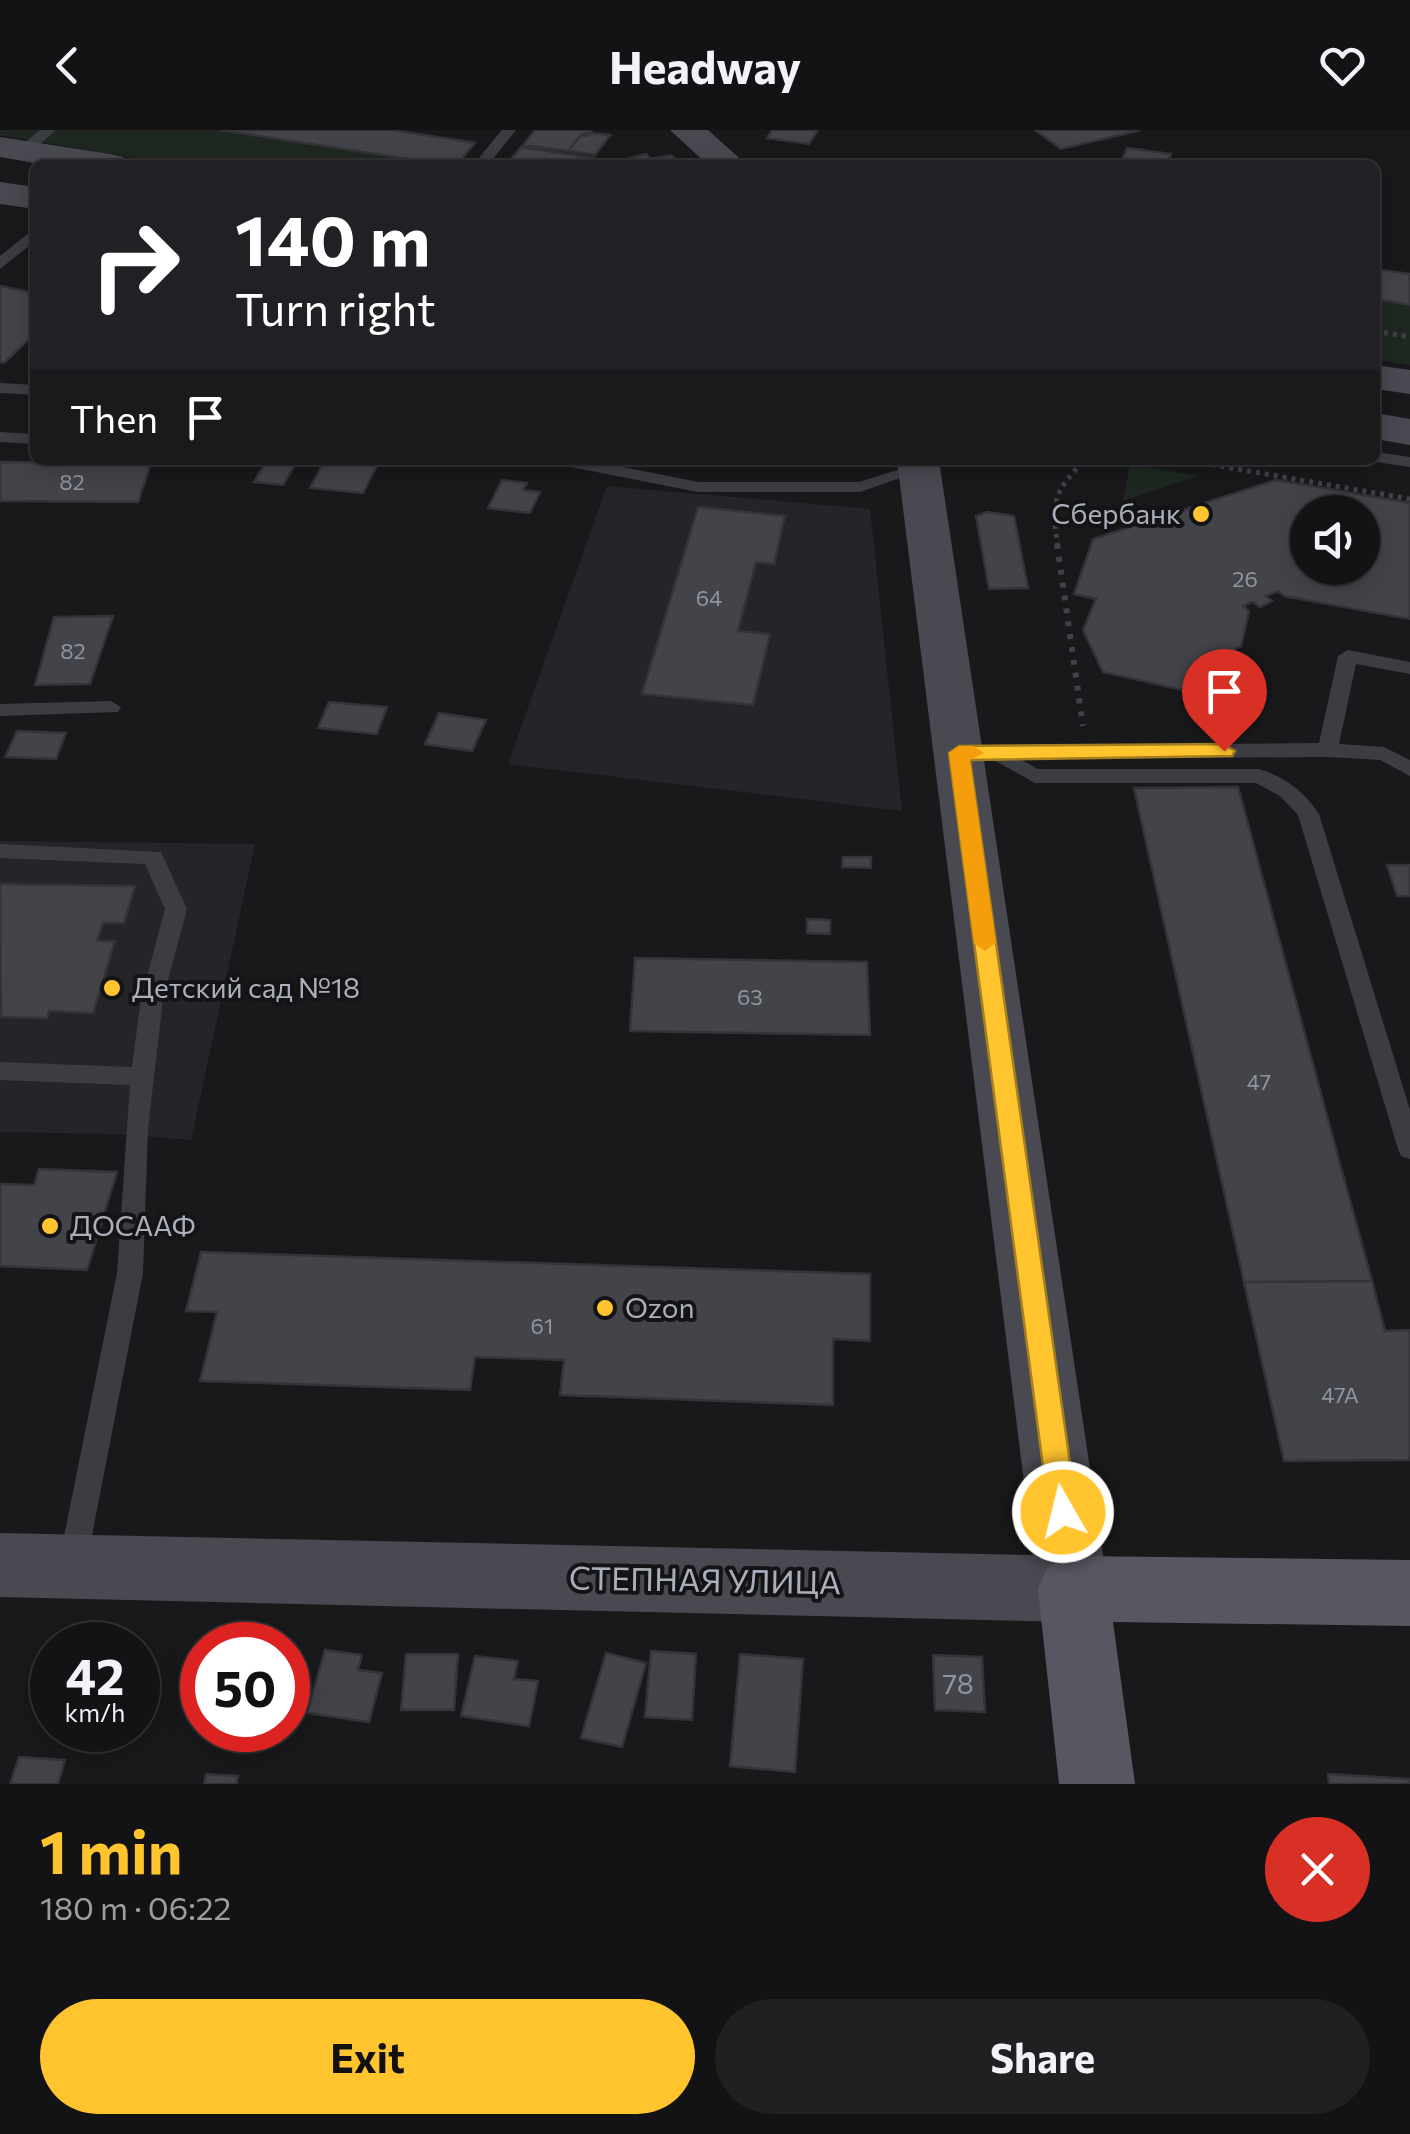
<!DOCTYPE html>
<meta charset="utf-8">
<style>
body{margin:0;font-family:Commissioner,sans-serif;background:#202022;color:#f1f3f6;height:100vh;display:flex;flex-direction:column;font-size:38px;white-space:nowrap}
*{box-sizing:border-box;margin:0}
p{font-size:32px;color:#9d9ea0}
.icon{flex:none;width:55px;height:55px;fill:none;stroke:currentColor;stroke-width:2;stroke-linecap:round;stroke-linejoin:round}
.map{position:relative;height:1654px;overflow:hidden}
.drawer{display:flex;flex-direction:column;background:#131315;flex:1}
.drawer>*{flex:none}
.guide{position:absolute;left:30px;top:30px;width:1350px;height:305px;border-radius:15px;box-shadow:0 5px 25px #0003,0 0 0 2px #323234;background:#202124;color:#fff;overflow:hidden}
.buttons{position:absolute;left:1290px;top:365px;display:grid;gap:20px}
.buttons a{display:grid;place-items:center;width:90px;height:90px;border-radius:50%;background:#131315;box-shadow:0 5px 25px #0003,0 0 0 2px #323234;font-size:50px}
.speed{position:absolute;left:30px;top:1492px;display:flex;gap:20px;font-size:50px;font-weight:700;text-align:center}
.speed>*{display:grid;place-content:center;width:130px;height:130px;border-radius:50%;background:#131315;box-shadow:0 5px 25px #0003,0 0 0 2px #323234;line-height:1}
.speed small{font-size:25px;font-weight:400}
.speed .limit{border:15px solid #d22;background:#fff;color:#111}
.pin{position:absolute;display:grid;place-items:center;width:85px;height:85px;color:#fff;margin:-102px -42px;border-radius:50% 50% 50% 0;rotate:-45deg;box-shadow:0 0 10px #0007}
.pin .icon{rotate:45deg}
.me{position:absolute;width:110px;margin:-55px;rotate:352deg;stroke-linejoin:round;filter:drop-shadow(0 0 8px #0008)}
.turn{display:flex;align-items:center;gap:35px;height:210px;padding:0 40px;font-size:45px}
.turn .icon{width:130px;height:130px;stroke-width:2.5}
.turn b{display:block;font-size:70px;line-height:85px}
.then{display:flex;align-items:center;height:95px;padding:0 40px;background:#0003;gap:20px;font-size:38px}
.round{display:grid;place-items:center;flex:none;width:105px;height:105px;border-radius:52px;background:#202022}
.head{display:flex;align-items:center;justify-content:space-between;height:170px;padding:0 40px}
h1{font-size:60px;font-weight:700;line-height:75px;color:#ffc42e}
.cta{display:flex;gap:20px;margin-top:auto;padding:20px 40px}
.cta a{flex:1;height:115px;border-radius:60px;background:#ffc42e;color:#111;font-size:40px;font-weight:700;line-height:115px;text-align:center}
.cta a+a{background:#202022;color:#f1f3f6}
header{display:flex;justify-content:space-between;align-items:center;height:130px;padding:0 40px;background:#131315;font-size:45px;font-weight:700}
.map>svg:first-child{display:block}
</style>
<header><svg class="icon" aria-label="back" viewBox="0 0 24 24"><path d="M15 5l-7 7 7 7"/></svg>Headway<svg class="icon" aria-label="heart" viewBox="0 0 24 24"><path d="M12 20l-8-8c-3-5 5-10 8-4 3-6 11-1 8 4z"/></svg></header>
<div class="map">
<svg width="1410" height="1654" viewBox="0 0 1410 1654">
<rect width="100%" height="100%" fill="#19191c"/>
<!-- built -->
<path fill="#252529" d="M607,356l263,23 32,302 -394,-47z
M0,711l255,3 -64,296 -77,-6 -114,-2z"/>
<!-- green -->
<path fill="#1e2720" d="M0,0h220l227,35h-274l-173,-30z
M1375,170l35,5v60l-35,-5z
M1130,334l67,12 -74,25z"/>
<!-- building -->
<path fill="#434449" stroke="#333338" stroke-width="2.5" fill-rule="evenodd" d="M220,0h172l83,13 -19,22h-9z
M535,0h57l-4,6 -7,-1 -13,16 -45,-6z
M772,0h46l-9,14 -42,-6z
M1035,0h106l-80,19z
M590,3l20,2 -15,20 -27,-4 13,-16z
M521,17l73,11 -6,7h-82z
M1127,18l44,6 -4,11 -44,-7z
M646,24l5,5 20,-4 11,10h-45l-7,-7z
M1375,139l35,5v31l-35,-6z
M0,156l35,7v48l-7,-1 -24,23 -4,-1z
M267,330h31l-15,25 -29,-3z
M325,330h38l16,2 -16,31 -53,-5z
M0,332l151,1 -13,39 -138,-1z
M502,350l25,3 -4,7 17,2 -10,21 -42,-5z
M1276,350l134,23v116l-126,-23 -6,-5 -12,5 6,5 -12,6 -7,-5 -10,4 6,5 -8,35 -5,2 -1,6 9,2 -2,10 -10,-2 -2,6 6,2 -9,28 -124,-28 -20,-42 13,-31 -22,-5 19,-55zM1308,382h54v56h-54z
M698,377l87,9 -11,48 -18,-2 -18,69 32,3 -17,71 -111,-11z
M987,382l27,4 14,72 -39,1 -13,-73z
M113,486l-23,68 -55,1 19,-68z
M329,572l58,5 -10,27 -59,-6z
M439,583l47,7 -14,31 -47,-7z
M17,601l49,2 -10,26 -51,-2z
M1238,657l105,388 29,106 -128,1 -110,-494z
M843,727h28v11l-29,-1z
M1387,735h23v31h-13z
M0,754l135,2 -11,37h-21l-6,18h18l-22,72 -44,-2 -2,7 -46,-1z
M807,789l23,1v14l-23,-1z
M635,828l232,4 3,73 -240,-4z
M39,1039l78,3 -30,98 -87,-4v-82l34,1z
M201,1122l669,22v67l-37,-2v66l-273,-10 4,-35 -89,-3 -5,33 -270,-9 17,-69 -31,-1z
M1372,1151l13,50 25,-1v130l-126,1 -40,-179z
M325,1520l37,5 -4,15 24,3 -13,49 -62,-9z
M651,1521l45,3 -4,66 -47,-3z
M606,1523l40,10 -24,84 -41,-9z
M406,1524h52l-4,56h-53z
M740,1524l63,5 -8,113 -65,-6z
M933,1525l49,2 3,55 -50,-2z
M475,1526l43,5 -4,18 24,2 -9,45 -68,-10z
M138,1555l11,1 -6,29h-5z
M68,1600h47l-2,7h-47z
M19,1627l46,3 -7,24h-48z
M206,1644l32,2 -2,8h-32z
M1328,1644l82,5v5h-81z"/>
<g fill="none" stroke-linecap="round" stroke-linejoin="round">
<!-- path-far1 -->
<path stroke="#404248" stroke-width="5" stroke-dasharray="4 5" stroke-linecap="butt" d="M1375,201l35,6
M1185,330l225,39
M1058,417c-7,-44 -5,-55 27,-87"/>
<!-- path -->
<path stroke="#404248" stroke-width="6" stroke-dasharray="5 8" stroke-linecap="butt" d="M1057,414l26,182"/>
<!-- lane -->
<path fill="#3c3c43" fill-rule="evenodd" d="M40,0h16l-28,24h-10v-6z
M502,0h14l-28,35h-15z
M35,98v13l-35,28v-13z
M0,253l35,2v10l-35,-2z
M0,302l35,2v10l-35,-2z
M1375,322l35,5v10l-41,-6 6,-1z
M552,330h36l110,22h161l61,-19 9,5 -69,24h-162l-137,-27z
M1348,520l62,12v12l-54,-10 -17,80 45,3 26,13v16l-30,-16 -52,-3 -308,2 18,10h221c26,8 45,22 60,45l91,296v49l-9,-3 -3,-7 -100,-334 -18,-19 -24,-13h-221l-54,-30 10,-7 328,-3 19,-87z
M111,571l10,6 -3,5 -118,4v-12z
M0,714l161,8 26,57 -24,90 -15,130 -5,144 -56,288 -4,9 -10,4 -10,-4 -4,-9 58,-288 13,-188 -130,-5v-18l132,5 9,-68 24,-90 -20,-45 -145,-6z"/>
<!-- secondary -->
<path fill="#484951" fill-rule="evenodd" d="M670,0h38l39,35h-39z
M0,7l110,17 13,3 5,8h-82l-46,-8z
M0,52l35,5v22l-35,-5z
M1375,235l35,5v24l-35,-5z
M1375,283l35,6v26l-35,-6z
M897,330h42l169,1129 -10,23 -25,10 -1073,-25v-64l1033,22z"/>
<!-- primary -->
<path fill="#565760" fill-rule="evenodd" d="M1073,1426l337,4v66l-297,-4 22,162h-76l-21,-195 10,-23z"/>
</g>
<!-- route -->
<path fill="#ffc42e" stroke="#a67f1e" stroke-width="2.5" d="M1224,614l11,7 -3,5 -262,4 107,752 -4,9 -10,4 -10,-4 -4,-9 -100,-759 10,-7z"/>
<!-- slow -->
<path fill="#f59e0b" d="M959,616h14l11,7 -14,7 26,183 -11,8 -11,-8 -25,-190z"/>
<!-- markers -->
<g fill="#ffc42e" stroke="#141417" stroke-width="4">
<circle cx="1201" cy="384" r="10"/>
<circle cx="112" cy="858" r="10"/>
<circle cx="50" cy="1096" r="10"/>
<circle cx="605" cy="1178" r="10"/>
</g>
<g text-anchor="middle" stroke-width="8" stroke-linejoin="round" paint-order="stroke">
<!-- number labels -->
<g font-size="22" fill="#91949f">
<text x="72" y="360">82</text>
<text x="1245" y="457">26</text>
<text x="709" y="476">64</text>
<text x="73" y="529">82</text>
<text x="750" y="875">63</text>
<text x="1259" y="960">47</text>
<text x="542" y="1204">61</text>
<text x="1340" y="1273">47А</text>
</g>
<!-- poi labels -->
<g font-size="28" fill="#abafbc" stroke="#141417" text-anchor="start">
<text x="1181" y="394" text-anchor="end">Сбербанк</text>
<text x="132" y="868">Детский сад №18</text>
<text x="70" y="1106">ДОСААФ</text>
<text x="625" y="1188">Ozon</text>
</g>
<!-- near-number labels -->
<g font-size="28" fill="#91949f">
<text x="958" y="1564">78</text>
</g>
<!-- near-street labels -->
<g font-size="32" fill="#abafbc" stroke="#141417">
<text transform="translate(705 1451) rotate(1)" y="11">СТЕПНАЯ УЛИЦА</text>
</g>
</g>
</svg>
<div class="buttons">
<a><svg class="icon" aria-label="sound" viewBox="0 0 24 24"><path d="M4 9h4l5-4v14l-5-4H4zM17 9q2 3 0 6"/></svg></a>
</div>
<div class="speed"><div>42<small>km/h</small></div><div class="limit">50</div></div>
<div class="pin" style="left:1224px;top:621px;background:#d93025"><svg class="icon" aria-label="arrive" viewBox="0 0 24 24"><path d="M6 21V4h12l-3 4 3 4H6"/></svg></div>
<svg class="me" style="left:1063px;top:1382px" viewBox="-20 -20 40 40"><circle r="17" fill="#ffc42e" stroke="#fff" stroke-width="3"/><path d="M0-11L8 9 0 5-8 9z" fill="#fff"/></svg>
<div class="guide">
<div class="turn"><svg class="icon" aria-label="right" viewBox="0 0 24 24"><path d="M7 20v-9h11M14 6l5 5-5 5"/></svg><div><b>140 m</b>Turn right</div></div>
<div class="then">Then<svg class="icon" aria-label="arrive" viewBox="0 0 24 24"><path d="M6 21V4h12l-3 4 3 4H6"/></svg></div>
</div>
</div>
<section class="drawer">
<div class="head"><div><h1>1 min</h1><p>180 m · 06:22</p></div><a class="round" style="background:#d93025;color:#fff"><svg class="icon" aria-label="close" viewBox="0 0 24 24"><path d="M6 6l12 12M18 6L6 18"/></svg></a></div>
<div class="cta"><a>Exit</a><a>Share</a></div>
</section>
